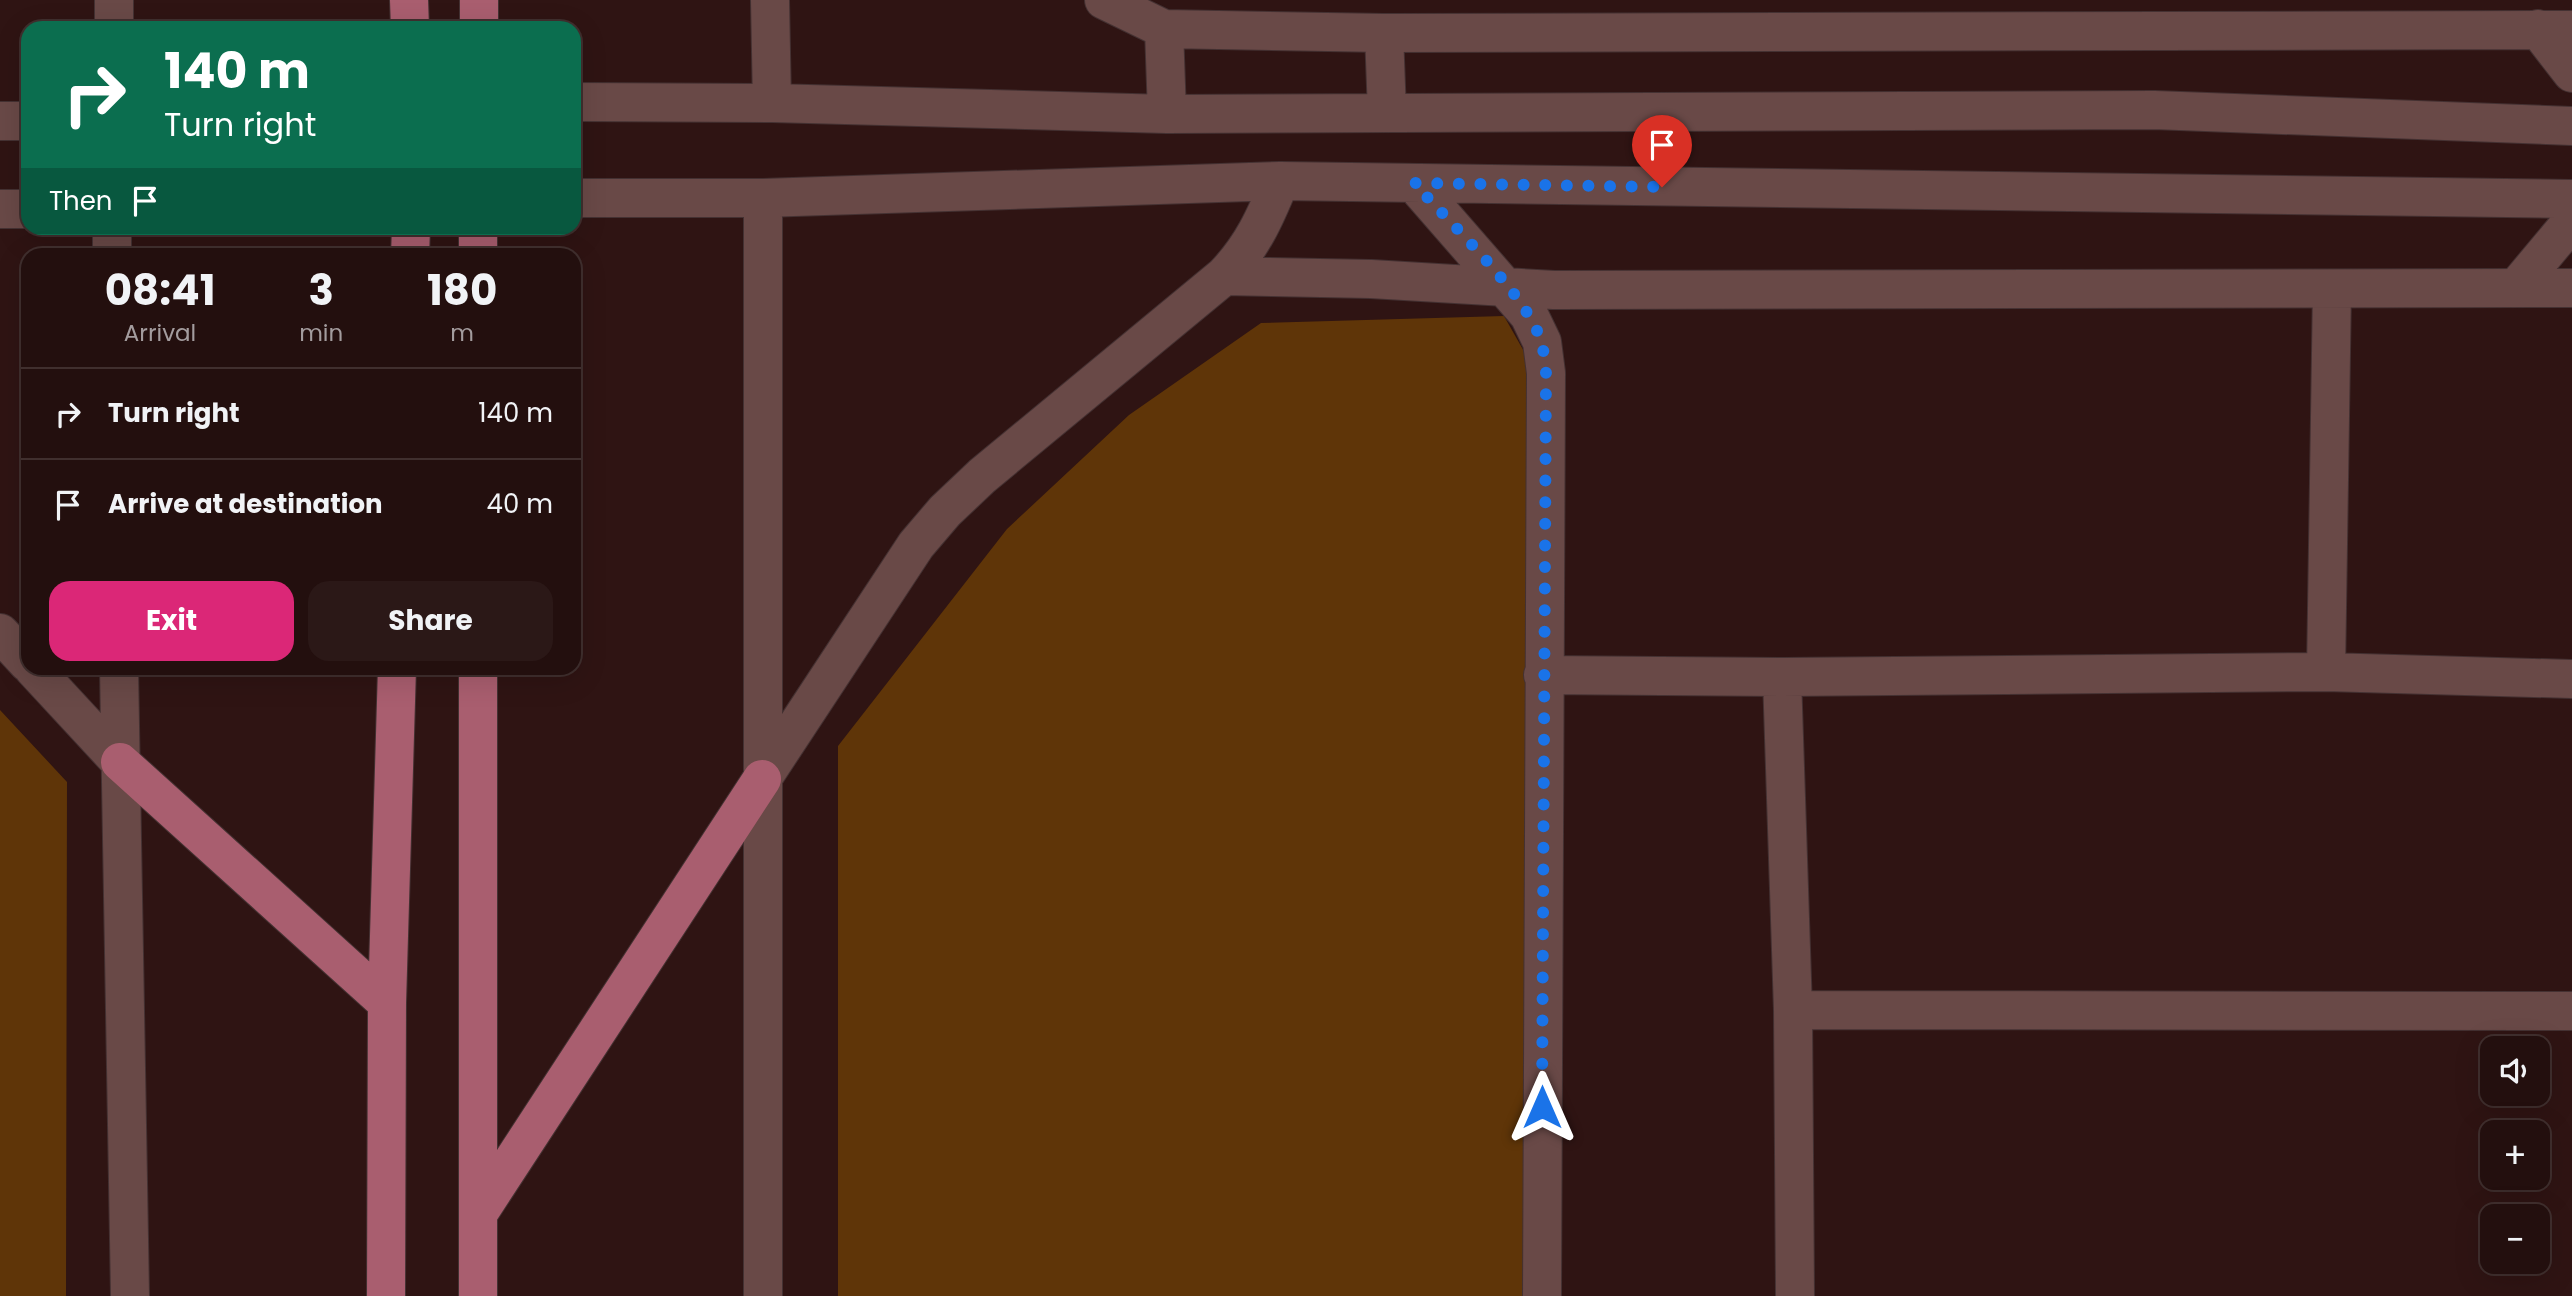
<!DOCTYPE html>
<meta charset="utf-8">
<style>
body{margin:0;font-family:Poppins,sans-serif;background:#2b1817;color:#f1f3f6;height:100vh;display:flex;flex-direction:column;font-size:26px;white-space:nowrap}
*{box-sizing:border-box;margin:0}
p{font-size:23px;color:#a39c9e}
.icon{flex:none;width:38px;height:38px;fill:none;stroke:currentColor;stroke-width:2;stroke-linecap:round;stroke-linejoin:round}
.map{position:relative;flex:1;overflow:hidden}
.sheet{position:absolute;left:21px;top:248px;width:560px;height:427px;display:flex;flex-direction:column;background:#230f0e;border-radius:21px;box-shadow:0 7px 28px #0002,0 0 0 2px #402f2e}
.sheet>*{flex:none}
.top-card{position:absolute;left:21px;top:21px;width:560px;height:214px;border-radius:21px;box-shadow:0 7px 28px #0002,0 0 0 2px #402f2e;background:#0b6e4f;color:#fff;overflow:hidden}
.buttons{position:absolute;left:2480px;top:1036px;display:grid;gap:14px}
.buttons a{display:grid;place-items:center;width:70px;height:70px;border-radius:14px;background:#230f0e;box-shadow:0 7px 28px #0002,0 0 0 2px #402f2e;font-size:35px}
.pin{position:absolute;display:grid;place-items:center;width:60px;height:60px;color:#fff;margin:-72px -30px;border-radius:50% 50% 50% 0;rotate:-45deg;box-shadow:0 0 7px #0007}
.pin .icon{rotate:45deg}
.me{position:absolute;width:77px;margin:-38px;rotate:0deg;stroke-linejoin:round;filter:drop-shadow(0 0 5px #0008)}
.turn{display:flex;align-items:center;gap:24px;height:147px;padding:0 28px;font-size:32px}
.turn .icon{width:91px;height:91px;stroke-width:2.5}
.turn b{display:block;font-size:49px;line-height:60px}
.then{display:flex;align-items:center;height:66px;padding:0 28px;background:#0003;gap:14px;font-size:26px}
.eta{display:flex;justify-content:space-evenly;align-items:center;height:119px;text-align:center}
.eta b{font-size:42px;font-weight:700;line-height:49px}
.cta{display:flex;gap:14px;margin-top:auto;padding:14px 28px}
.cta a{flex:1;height:80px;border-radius:21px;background:#db2777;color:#fff;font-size:28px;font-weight:700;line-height:80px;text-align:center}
.cta a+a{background:#2b1817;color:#f1f3f6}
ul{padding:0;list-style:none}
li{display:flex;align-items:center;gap:21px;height:91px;padding:0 28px;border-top:2px solid #402f2e}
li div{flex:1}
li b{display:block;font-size:26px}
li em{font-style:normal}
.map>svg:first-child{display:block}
</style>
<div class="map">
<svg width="2572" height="1296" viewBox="0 0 2572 1296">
<rect width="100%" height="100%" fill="#2f1413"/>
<!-- green -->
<path fill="#5f3508" d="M1504,316l26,46 -7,934h-685v-550l169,-217 122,-114 132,-92z
M0,710l67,72 -1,514h-66z"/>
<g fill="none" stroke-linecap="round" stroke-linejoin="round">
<defs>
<path id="minor" d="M114,0v28
M770,0l2,103
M1104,0l60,29 3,85
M1164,29l220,4 1188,-3
M2538,29l34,44
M1384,33l3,80
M574,102l198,1 395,11 987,-4 418,16
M0,121h28
M1414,183l115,132 13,27 4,31 -4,923
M574,198h189l517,-17 1292,18
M0,209h28
M112,228v28
M1224,276l147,3 183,11 1018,-2
M2516,288l56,-67
M0,633l28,30
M33,668l87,94
M119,668l11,628
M2326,672l6,-383
M1543,675l239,2 544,-5 246,7
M1782,677l11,333 2,286
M762,779l154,-234 29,-34 37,-35 242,-200c28,-29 41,-58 56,-95
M1793,1010l779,1
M763,1296v-1098"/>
<path id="major" d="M409,0l1,28
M479,28v-28
M410,256l1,-28
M478,256v-28
M120,762l267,241
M478,1214l284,-435
M386,1296l1,-293 10,-335
M478,1296v-628"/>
</defs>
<!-- minor casing -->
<use href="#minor" stroke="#443132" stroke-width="40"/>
<!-- major casing -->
<use href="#major" stroke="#443132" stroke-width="40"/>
<!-- minor -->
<use href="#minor" stroke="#694947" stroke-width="38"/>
<!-- major -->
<use href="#major" stroke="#a95e6f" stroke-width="38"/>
</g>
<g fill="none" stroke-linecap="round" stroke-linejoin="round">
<!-- route -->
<path stroke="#1a73e8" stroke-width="12" stroke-dasharray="0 21.6" d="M1542,1107l4,-734c-1,-10 -2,-22 -5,-32 -14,-46 -92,-119 -127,-158l248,4"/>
</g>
</svg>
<div class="buttons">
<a><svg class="icon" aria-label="sound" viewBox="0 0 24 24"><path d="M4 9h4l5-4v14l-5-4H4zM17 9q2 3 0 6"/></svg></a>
<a>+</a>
<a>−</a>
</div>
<div class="pin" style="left:1662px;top:187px;background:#d93025"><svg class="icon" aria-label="arrive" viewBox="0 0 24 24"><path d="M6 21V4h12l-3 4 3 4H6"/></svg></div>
<svg class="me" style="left:1542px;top:1107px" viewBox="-20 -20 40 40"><path d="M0-17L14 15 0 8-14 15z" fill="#1a73e8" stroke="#fff" stroke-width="4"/></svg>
<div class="top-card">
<div class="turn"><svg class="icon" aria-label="right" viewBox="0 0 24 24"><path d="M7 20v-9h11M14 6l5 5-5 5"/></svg><div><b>140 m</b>Turn right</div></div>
<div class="then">Then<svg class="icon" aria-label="arrive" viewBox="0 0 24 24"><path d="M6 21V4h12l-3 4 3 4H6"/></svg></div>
</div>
<section class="sheet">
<div class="eta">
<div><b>08:41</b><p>Arrival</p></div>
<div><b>3</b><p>min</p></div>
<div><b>180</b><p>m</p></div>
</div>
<ul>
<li><svg class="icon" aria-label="right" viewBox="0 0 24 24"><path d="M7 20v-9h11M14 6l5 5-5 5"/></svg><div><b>Turn right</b></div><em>140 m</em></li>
<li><svg class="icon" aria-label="arrive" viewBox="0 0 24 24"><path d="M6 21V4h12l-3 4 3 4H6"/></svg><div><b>Arrive at destination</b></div><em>40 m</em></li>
</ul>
<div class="cta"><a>Exit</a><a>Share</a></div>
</section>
</div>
